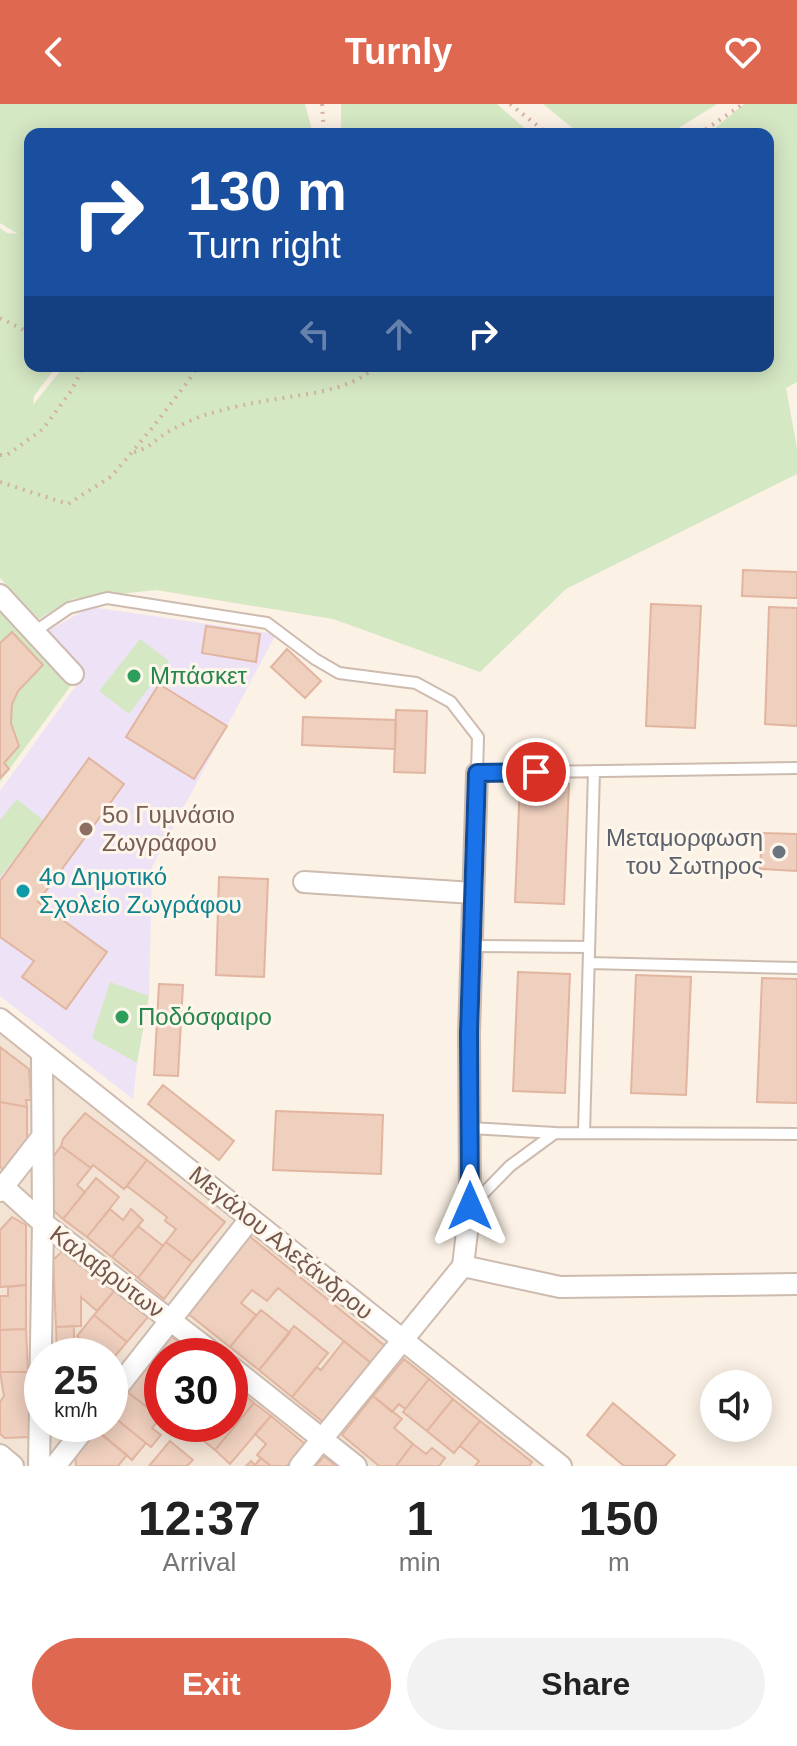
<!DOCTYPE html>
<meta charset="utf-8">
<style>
body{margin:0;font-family:Arial,sans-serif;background:#f2f2f2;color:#222;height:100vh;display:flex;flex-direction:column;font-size:30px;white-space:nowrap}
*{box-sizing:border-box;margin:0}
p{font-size:26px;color:#767676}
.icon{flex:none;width:44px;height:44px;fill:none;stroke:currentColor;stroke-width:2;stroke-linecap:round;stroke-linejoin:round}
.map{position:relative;height:1362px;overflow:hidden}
.panel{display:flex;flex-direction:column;background:#fff;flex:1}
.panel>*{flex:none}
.top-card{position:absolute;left:24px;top:24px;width:750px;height:244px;border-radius:16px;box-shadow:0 4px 20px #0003;background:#1a4fa0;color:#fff;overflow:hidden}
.fabs{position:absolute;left:700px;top:1266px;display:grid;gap:16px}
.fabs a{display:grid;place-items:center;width:72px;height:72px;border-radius:50%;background:#fff;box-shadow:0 4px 20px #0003;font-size:40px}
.speed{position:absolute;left:24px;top:1234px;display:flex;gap:16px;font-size:40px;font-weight:700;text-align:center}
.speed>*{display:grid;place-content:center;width:104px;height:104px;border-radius:50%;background:#fff;box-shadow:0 4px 20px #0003;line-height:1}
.speed small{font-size:20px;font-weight:400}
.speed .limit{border:12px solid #d22;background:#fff;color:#111}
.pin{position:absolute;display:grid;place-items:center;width:68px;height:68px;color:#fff;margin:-34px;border:4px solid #fff;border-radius:50%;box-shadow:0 2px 8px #0007}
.me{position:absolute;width:88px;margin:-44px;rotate:0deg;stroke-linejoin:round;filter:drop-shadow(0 0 6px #0008)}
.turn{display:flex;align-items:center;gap:28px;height:168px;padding:0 32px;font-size:36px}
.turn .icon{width:104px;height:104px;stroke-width:2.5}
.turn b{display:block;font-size:56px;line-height:68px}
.lanes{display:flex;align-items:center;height:76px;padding:0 32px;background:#0003;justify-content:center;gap:40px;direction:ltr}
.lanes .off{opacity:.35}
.eta{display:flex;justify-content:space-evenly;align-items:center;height:136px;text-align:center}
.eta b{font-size:48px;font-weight:700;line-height:56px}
.action{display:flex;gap:16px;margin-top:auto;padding:16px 32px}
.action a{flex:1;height:92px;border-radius:48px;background:#df6850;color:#fff;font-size:32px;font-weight:700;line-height:92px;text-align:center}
.action a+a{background:#f2f2f2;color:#222}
header{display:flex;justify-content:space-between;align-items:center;height:104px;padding:0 32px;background:#df6850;color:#fff;font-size:36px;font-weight:700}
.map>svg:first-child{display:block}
</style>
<header><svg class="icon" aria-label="back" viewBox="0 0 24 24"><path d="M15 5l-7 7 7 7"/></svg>Turnly<svg class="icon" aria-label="heart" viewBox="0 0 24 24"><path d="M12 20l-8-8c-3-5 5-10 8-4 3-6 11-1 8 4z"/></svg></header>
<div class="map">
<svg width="797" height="1362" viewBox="0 0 797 1362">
<rect width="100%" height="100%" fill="#fbf1e5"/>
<!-- residential -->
<path fill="#f2e3d4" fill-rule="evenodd" d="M0,927l552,435h-552zM42,1252h68v68h-68zM162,1252h68v68h-68z"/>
<!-- education -->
<path fill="#eee2f7" d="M91,503l185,27 -124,233 -3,129 -12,67 -4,36 -133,-103v-205l84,-116 -39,-43z"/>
<!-- green -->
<path fill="#d5e8c4" d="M0,0h305l8,30h-283v232h27l-23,30 -1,9 31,-39h704v-232h-60l36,-30h53v278l-11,6 11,60v26l-231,115 -86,83 -147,-53 -177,-29 -84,9 -33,20 -39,-41v-350l7,5 11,1 -18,-11z
M341,0h156l34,30h-190z
M543,0h174l-48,30h-89z
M0,504l72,76 -72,98z
M140,535l29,22 -40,53 -30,-23z
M17,695l27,22 -44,56v-57z
M110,878l39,14 -12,67 -45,-25z"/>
<!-- building -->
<path fill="#efcfbe" stroke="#e1b59f" stroke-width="2" d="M743,466l54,2v26l-55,-2z
M651,500l50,2 -6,122 -49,-2z
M769,503l28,1v118l-32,-2z
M206,522l54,8 -4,28 -54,-9z
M12,528l31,33 -25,26 -6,13 -1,19 8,23 -15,17 5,6 -9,9v-135z
M287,545l34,32 -16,17 -34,-31z
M159,580l68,42 -33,53 -68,-42z
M396,606l31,1 -2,62 -31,-1z
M303,613l93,3 -1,29 -93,-4z
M89,654l35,26 -86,118 69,50 -41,57 -44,-32 12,-16 -34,-24v-56z
M520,679l49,1 -5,120 -49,-2z
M762,729l35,1v37l-37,-2z
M219,773l49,2 -4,98 -48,-2z
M518,868l52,2 -5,119 -52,-2z
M636,871l55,2 -5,118 -55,-2z
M762,874l35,1v124l-40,-1z
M159,880l24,1 -5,91 -24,-1z
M0,943l29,22 2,31h-5l1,7 -27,-5z
M163,981l71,56 -15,19 -71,-56z
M0,998l27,5v42l-20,23 -7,-5z
M276,1007l107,4 -2,59 -108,-4z
M85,1009l62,47 -23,29 -31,-24 -2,3 -30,-22 2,-7z
M61,1042l30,22 -14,17 8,7 -22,27 -10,-9v-53z
M147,1056l78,62 -33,40 -26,-20 10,-13 -11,-8 2,-4 -40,-31z
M96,1074l23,19 -32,40 -24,-18z
M110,1105l13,11 8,-11 12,11 -31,37 -25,-20z
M12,1113l14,8v60l-26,2v-57z
M138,1122l25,20 -25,32 -26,-21z
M248,1131l137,111 -14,17 -93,-75 -11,13 -15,-11 -11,13 15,12 -26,32 -44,-35z
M166,1138l26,20 -28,37 -26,-21z
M66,1144l49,42 -18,21 -16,-14v29l-25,1 -3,-67z
M26,1181v44l-26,1v-34h8v-9z
M115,1186l33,27 -21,25 -33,-27z
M261,1206l29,23 -31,37 -29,-23z
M94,1211l33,27 -17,20v-6h-8l-25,-20z
M74,1222v12l10,10 3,-4 15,12h-45l-1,-29z
M294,1222l34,27 -36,44 -33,-27z
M26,1225l2,43h-28v-42z
M170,1231l27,21h-35v19l-15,-12z
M344,1237l27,22 -48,59 -31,-25 25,-30 4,3z
M404,1255l25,20 -24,30 -6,-5 -7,8 -19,-16z
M147,1259l15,12 -1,43 -36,-28z
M0,1268h28l2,65 -25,1 -5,-4v-32l4,-6z
M429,1275l24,20 -26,32 -24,-19z
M237,1284l17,15 -39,47 -17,-14 10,-12h22v-27z
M125,1286l36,28 -9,10 9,7 -10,12 -41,-33v-6z
M373,1292l29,23 -8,9 19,16 -17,22h-17l-37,-31z
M453,1295l27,22 -26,32 -27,-22z
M254,1299l17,13 -41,48 -15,-14z
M613,1299l62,52 -10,11h-41l-37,-31z
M110,1310l36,29 -14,17 -38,-32 3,-4h13z
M271,1312l34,28 -18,22h-16l-14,-11 9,-11 -11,-10z
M480,1317l52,41 -3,4h-54l4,-5 -19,-15z
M183,1320h25l-10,12z
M94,1324l33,27 -9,11h-42l-1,-18z
M170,1337l23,19 -6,6h-38z
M413,1340l13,10 6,-6 13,10 -6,8h-43z
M324,1352l12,10h-20z
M261,1354l10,8h-25l5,-5 4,4z"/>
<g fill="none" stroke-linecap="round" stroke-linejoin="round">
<defs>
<path id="service" d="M34,528l35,-24 38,-10 160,25 48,36 24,14 77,10 35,19 27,35 -1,36 320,-5
M472,842l117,1
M589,859l208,5
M470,1024l85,5 242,1
M584,1029l10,-362
M472,1101l38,-39 45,-33"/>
<path id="minor" d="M0,491l73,79
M304,778l169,11
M0,915l561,447
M0,1080l43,39 174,133
M0,1087l42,-54
M463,1162l7,-60 -1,-173 8,-260
M230,1262l126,100
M110,1293l140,-178
M0,1351l13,11
M39,1362l4,-243 -1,-170
M55,1362l33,-42
M300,1362l163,-200 97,21 237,-3"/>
</defs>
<!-- service casing -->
<use href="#service" stroke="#cebbaf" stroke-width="14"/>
<!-- minor casing -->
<use href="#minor" stroke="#cebbaf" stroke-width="24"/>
<!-- path -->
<path stroke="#d4b2a1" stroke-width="4" stroke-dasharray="2 6" stroke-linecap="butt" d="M322,0l2,30
M510,0l38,30
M699,30l44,-30
M0,214l30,15
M134,348c19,-5 21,-13 37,-22 10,-5 22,-11 34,-15 17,-5 36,-10 54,-13 33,-7 93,-9 116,-36
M0,351h7l36,-26 28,-38 13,-25
M0,378l68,22 44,-28 40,-48 37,-48 9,-14"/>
<!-- service -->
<use href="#service" stroke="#fff" stroke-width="10"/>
<!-- minor -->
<use href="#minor" stroke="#fff" stroke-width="20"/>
</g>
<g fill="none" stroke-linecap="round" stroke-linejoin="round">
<defs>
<path id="route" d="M470,1102l-1,-173 8,-260 59,-1"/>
</defs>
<!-- route casing -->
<use href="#route" stroke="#114b97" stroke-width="20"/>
<!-- route -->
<use href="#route" stroke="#1a73e8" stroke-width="14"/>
</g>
<!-- markers -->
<g fill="#2e9e5b" stroke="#fef6eb" stroke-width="3">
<circle cx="134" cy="572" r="8"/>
<circle cx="122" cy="913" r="8"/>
</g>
<circle fill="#8d6e63" stroke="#fef6eb" stroke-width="3" cx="86" cy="725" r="8"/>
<circle fill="#6b7280" stroke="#fef6eb" stroke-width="3" cx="779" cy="748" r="8"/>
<circle fill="#0f9aa8" stroke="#fef6eb" stroke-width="3" cx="23" cy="787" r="8"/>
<g text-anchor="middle" stroke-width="6" stroke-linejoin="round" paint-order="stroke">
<!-- leisure labels -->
<g font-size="24" fill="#27864d" stroke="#fef6eb" text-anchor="start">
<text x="150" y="580">Μπάσκετ</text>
<text x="138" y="921">Ποδόσφαιρο</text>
</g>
<!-- education labels -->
<g font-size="24" fill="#785e54" stroke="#fef6eb" text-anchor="start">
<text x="102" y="719">5ο Γυμνάσιο<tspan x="102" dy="28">Ζωγράφου</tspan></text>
</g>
<!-- worship labels -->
<g font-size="24" fill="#5b616d" stroke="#fef6eb" text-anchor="end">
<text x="763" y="742">Μεταμορφωση<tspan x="763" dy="28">του Σωτηρος</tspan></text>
</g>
<!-- culture labels -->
<g font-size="24" fill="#0d838f" stroke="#fef6eb" text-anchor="start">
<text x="39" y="781">4ο Δημοτικό<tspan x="39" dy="28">Σχολείο Ζωγράφου</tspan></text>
</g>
<!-- street labels -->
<g font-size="24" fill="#73574c" stroke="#fef6eb">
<text transform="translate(281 1139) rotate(39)" y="8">Μεγάλου Αλεξάνδρου</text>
<text transform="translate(107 1168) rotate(37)" y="8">Καλαβρύτων</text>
</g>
</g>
</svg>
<div class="fabs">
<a><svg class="icon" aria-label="sound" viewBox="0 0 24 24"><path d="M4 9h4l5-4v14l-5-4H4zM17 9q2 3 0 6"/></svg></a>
</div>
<div class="speed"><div>25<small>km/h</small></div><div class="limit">30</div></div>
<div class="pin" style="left:536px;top:668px;background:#d93025"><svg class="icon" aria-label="arrive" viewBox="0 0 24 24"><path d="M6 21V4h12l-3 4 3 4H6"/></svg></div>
<svg class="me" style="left:470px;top:1102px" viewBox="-20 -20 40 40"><path d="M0-17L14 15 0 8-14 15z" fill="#1a73e8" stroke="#fff" stroke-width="4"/></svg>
<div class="top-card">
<div class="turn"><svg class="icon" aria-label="right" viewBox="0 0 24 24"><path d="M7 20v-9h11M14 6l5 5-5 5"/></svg><div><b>130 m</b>Turn right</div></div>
<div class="lanes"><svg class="icon off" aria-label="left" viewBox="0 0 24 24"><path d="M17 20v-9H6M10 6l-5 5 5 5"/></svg><svg class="icon off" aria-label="ahead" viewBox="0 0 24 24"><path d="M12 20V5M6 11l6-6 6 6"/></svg><svg class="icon" aria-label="right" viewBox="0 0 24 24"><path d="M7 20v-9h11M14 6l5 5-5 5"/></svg></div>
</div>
</div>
<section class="panel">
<div class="eta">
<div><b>12:37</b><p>Arrival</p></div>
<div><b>1</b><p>min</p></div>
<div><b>150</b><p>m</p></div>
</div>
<div class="action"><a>Exit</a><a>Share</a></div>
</section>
